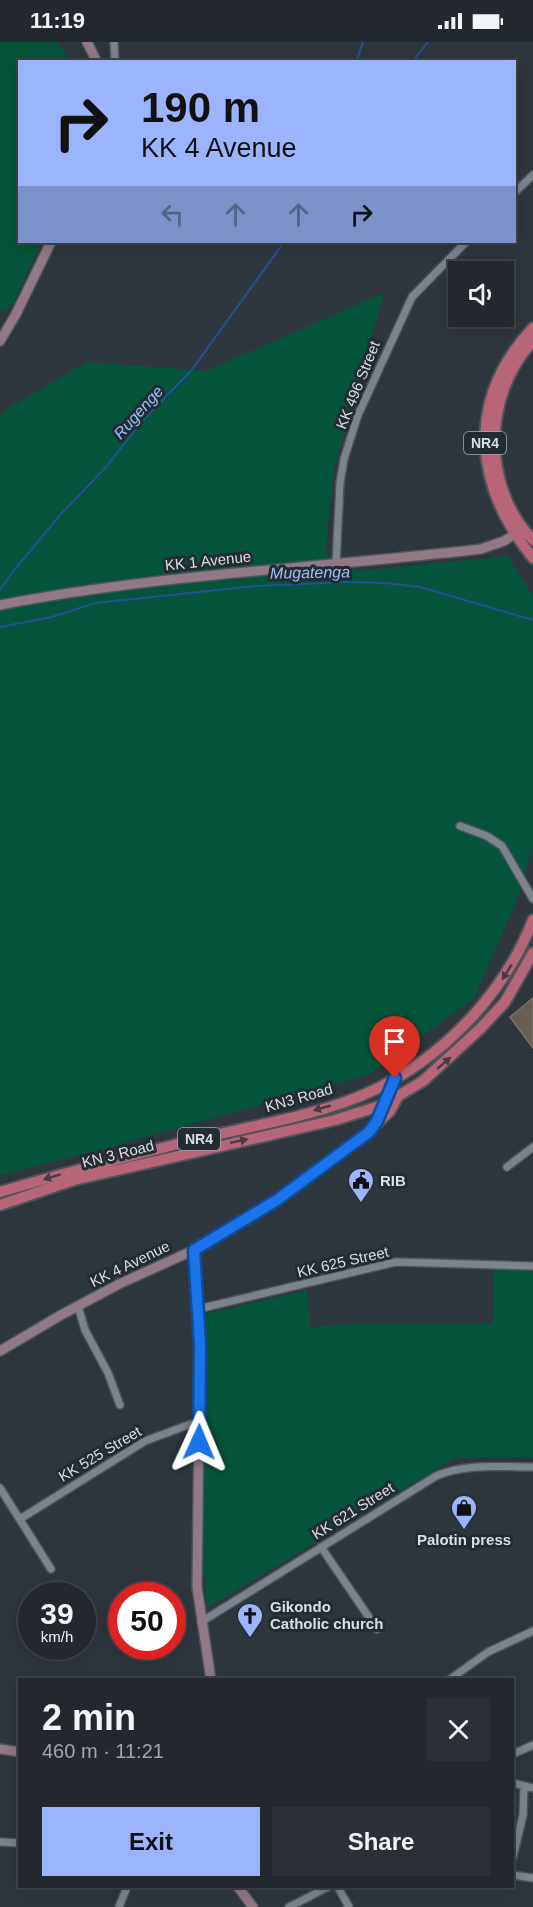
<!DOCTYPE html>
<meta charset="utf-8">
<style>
body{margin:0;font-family:Helvetica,sans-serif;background:#2a3036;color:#f1f3f6;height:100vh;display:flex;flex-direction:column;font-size:22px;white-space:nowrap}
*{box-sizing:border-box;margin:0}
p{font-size:20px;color:#a2a6aa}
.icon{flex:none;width:33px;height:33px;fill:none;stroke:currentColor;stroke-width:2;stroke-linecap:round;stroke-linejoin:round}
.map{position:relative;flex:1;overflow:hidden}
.details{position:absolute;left:18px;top:1636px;width:496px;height:210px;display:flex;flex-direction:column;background:#22282e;border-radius:0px;box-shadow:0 3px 15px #0003,0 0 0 2px #3f444a}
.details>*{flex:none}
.guide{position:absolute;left:18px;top:18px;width:498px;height:183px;border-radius:0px;box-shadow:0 3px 15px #0003,0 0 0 2px #3f444a;background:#9cb4fd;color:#111;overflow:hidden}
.controls{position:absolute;left:448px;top:219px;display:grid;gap:12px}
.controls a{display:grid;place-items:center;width:66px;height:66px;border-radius:0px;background:#22282e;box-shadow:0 3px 15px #0003,0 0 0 2px #3f444a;font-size:30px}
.speed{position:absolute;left:18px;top:1540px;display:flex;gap:12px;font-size:30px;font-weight:700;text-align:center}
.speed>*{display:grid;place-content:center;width:78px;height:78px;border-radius:50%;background:#22282e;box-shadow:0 3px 15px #0003,0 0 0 2px #3f444a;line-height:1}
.speed small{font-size:15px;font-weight:400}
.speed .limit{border:9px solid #d22;background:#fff;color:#111}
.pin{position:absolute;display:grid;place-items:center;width:51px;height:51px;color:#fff;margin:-62px -26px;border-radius:50% 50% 50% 0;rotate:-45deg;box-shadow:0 0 6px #0007}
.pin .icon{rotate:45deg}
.me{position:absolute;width:66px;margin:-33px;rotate:1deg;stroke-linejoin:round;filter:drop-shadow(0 0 4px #0008)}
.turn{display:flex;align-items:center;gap:21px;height:126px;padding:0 24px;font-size:27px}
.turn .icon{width:78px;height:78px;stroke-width:2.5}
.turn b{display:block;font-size:42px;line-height:51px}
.lanes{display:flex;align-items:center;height:57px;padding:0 24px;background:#0003;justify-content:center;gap:30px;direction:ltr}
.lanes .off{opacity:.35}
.round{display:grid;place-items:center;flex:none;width:63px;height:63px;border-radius:0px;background:#2a3036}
.summary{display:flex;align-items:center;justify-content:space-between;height:102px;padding:0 24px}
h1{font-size:36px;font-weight:700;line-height:45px}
.action{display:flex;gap:12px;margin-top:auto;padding:12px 24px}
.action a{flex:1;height:69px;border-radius:0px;background:#9cb4fd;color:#111;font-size:24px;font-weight:700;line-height:69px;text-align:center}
.action a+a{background:#2a3036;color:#f1f3f6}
.status{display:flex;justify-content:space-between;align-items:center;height:42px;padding:0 30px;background:#22282e;direction:ltr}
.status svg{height:16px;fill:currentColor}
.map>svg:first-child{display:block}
</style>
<div class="status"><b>11:19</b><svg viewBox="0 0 49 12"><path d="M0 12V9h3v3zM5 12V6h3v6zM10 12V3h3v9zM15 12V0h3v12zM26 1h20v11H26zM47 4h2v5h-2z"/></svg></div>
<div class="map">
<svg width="533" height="1865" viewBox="0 0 533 1865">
<rect width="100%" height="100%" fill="#2e363d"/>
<!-- green -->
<path fill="#03543a" d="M0,0h57l15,19 -52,1v180h21l-29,64 -12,6z
M384,251l-50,176 -9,85 34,17 149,-15 25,40v250l-15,51 -44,101 -104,76 -260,73 -110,28v-757l4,-7 83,-49 119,9z
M494,1225l39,1v189l-78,1 -248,150 -5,-63 3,-231 102,-24 3,38 30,-4h153z"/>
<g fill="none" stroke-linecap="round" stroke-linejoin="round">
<!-- stream -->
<path stroke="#254f99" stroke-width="2" d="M356,20l7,-20
M412,20l16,-20
M0,548l15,-21 46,-55 46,-48 35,-45 49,-50 93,-129
M0,585l52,-10 43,-14 162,-17 90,-4 38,1 35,4 113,33"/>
</g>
<!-- building -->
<path fill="#665d55" stroke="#7c716a" stroke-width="1.5" d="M533,956v50l-23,-31z"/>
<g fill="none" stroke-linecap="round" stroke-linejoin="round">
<defs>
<path id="minor" d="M114,0l1,20
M514,151l19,-18
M336,522l4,-81 4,-24 14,-44 54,-118 54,-55
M460,784l27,10 15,10 31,53
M507,1125l26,-20
M78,1264l7,24 23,43 12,32
M198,1267l198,-47 137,4
M0,1446l51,81
M20,1477l125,-78 54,-20
M321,1505l56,82
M201,1580l235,-146c29,-13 65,-9 97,-9
M449,1638l39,-28 45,-21
M513,1712l20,-9
M513,1741l20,5
M0,1800l20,1
M513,1815l10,-42 1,-28
M513,1833l20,3
M338,1845l11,20
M119,1865l8,-20
M289,1865l39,-20"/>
<path id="secondary" d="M87,0l10,20
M0,299l16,-27 35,-72
M0,563c159,-31 320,-37 481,-56l23,-8 17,-11
M382,1066l13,-30
M194,1208l6,95 -3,242 14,93
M0,1309l61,-36 58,-31 75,-34 83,-50 92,-68 7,-9
M0,1707l20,3
M238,1845l15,20"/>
<path id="trunk" d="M533,286c-67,71 -60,157 0,230
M533,299c-50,53 -52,146 0,199
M373,1085l17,-16 7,-13
M0,1150c68,-20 137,-38 206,-55 55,-13 114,-22 166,-46 72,-34 132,-97 161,-171
M0,1163l74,-25 261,-60 48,-15 40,-24 58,-53 24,-26 28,-49"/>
</defs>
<!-- minor casing -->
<use href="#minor" stroke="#4d5359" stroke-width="10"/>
<!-- secondary casing -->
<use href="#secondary" stroke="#4d5359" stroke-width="12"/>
<!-- trunk casing -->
<use href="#trunk" stroke="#4d5359" stroke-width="14"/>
<!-- minor -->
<use href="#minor" stroke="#7b848d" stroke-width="7"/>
<!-- secondary -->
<use href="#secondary" stroke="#917985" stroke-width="9"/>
<!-- trunk -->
<use href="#trunk" stroke="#b66678" stroke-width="10"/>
</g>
<!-- one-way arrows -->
<defs><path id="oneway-solid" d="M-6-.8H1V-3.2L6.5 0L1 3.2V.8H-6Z" transform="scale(1.5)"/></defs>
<g fill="#483a44">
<use href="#oneway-solid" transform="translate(507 930) rotate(122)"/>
<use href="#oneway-solid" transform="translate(444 1021) rotate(-41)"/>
<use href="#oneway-solid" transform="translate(322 1066) rotate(164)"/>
<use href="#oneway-solid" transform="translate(239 1099) rotate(-12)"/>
<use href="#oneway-solid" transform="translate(52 1135) rotate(163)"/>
</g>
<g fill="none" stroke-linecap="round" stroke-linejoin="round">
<defs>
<path id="route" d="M199,1400l1,-97 -6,-95 83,-50 92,-68 8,-11 18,-43"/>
</defs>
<!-- route casing -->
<use href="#route" stroke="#114b97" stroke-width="15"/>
<!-- route -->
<use href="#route" stroke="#1a73e8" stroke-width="10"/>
</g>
<!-- icons -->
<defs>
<symbol id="civic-pin" viewBox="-11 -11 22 30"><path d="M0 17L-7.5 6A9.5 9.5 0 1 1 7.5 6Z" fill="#9cb4fd" stroke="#242c33"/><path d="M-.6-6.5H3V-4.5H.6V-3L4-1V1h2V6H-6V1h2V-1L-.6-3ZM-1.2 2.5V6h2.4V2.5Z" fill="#111"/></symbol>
<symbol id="shop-pin" viewBox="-11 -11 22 30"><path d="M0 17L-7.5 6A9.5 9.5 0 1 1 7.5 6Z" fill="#9cb4fd" stroke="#242c33"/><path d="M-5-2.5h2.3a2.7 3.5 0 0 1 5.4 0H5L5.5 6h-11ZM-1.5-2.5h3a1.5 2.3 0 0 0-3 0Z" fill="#111"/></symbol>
<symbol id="church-pin" viewBox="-11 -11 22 30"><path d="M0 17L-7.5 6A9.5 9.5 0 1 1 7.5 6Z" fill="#9cb4fd" stroke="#242c33"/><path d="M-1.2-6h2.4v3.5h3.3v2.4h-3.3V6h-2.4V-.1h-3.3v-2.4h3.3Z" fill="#111"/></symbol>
</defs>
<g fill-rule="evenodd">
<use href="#civic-pin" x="346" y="1124" width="30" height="40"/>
<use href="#shop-pin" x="449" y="1451" width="30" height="40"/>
<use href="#church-pin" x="235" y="1559" width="30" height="40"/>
</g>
<g text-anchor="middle" stroke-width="6" stroke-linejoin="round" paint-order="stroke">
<!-- shield labels -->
<g fill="#242c33" stroke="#a3a9ae" stroke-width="1.5">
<rect x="464" y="390" width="42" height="22" rx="4.5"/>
<rect x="178" y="1086" width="42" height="22" rx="4.5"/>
</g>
<g font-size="14" font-weight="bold" fill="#dadfe3">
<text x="485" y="406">NR4</text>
<text x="199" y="1102">NR4</text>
</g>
<!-- street labels -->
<g font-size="15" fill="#dadfe3" stroke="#242c33">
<text transform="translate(358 343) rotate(-68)" y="5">KK 496 Street</text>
<text transform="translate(208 519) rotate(-6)" y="5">KK 1 Avenue</text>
<text transform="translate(299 1056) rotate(-16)" y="5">KN3 Road</text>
<text transform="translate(118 1112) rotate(-14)" y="5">KN 3 Road</text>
<text transform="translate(343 1220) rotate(-13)" y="5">KK 625 Street</text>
<text transform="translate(130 1222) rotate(-26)" y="5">KK 4 Avenue</text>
<text transform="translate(100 1412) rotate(-31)" y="5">KK 525 Street</text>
<text transform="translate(353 1469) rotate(-32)" y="5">KK 621 Street</text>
</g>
<!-- poi labels -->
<g font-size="15" font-weight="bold" fill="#dadfe3" stroke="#242c33" text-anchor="start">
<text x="380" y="1144">RIB</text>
<text x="464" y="1503" text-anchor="middle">Palotin press</text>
<text x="270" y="1570">Gikondo<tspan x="270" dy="17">Catholic church</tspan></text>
</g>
<!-- water labels -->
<g font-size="16" font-style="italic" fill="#9bbffc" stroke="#242c33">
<text transform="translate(138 370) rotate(-48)" y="6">Rugenge</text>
<text transform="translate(310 530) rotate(-1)" y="6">Mugatenga</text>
</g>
</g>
</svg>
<div class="controls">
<a><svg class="icon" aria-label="sound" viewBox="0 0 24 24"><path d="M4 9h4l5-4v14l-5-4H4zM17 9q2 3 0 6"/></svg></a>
</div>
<div class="speed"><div>39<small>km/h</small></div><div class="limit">50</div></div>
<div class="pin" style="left:395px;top:1036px;background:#d93025"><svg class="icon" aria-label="arrive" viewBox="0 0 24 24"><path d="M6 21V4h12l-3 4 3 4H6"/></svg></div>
<svg class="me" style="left:199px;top:1400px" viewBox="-20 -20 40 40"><path d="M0-17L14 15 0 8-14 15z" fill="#1a73e8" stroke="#fff" stroke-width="4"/></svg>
<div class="guide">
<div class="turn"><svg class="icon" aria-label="right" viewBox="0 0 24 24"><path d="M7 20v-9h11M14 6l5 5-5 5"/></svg><div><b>190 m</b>KK 4 Avenue</div></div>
<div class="lanes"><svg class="icon off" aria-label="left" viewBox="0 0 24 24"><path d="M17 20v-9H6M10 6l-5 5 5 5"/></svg><svg class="icon off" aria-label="ahead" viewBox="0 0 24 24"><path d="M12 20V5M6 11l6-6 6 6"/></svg><svg class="icon off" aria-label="ahead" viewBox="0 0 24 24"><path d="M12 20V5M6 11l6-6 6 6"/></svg><svg class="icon" aria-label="right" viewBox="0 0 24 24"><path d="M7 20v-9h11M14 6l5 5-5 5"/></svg></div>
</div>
<section class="details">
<div class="summary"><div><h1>2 min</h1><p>460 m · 11:21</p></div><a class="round"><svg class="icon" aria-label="close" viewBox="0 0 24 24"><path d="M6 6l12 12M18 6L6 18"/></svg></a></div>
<div class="action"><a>Exit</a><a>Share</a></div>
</section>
</div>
